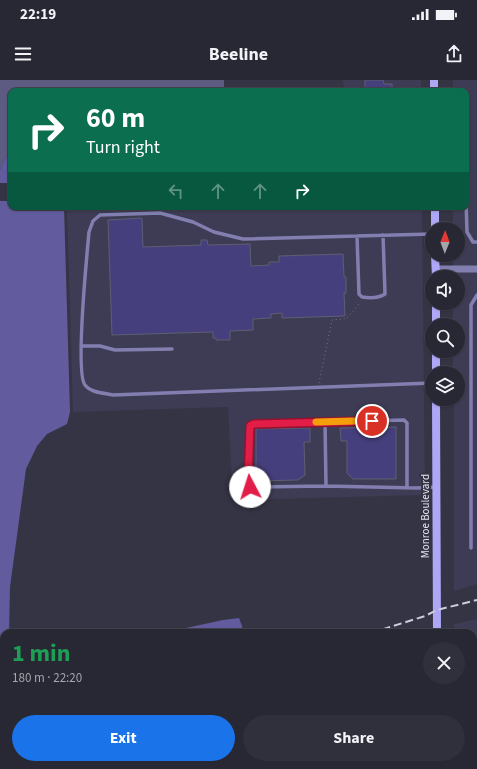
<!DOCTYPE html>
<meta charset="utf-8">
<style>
body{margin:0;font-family:"Source Sans 3",sans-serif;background:#302f3c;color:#f1f3f6;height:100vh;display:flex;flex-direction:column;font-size:15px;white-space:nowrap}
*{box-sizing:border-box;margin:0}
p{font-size:13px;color:#a5a5ac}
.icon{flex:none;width:22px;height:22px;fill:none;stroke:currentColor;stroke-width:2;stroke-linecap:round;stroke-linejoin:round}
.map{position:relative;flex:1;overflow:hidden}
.side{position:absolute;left:0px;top:549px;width:477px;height:140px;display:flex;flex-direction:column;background:#282734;border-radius:12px 12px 0 0;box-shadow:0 1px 3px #0004,0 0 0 1px #44444f}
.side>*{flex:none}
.banner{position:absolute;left:8px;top:8px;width:461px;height:122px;border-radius:8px;box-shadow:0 1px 3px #0004,0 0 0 1px #44444f;background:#0b6e4f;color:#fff;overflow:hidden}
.needle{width:26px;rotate:1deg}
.buttons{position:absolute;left:425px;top:142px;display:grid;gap:8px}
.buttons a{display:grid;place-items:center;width:40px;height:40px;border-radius:50%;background:#282734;box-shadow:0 1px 3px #0004,0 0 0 1px #44444f;font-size:20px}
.pin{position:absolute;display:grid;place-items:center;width:34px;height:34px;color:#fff;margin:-17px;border:2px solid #fff;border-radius:50%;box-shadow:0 1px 4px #0007}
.me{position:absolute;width:44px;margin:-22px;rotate:355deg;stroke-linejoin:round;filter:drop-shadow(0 0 3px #0008)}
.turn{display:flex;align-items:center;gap:14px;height:84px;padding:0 12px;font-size:18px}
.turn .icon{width:52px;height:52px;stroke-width:2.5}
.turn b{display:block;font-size:28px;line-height:34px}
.lanes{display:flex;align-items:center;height:38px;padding:0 12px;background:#0003;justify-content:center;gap:20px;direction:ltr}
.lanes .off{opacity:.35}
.round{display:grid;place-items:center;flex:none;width:42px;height:42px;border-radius:21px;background:#302f3c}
.summary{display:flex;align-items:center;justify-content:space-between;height:68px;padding:0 12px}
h1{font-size:24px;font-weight:700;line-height:30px;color:#1e9e55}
.primary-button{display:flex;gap:8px;margin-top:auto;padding:8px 12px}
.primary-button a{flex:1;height:46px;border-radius:24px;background:#1a73e8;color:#fff;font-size:16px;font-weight:700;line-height:46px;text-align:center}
.primary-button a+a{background:#302f3c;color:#f1f3f6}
.status{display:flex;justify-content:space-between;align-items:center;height:28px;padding:0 20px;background:#282734;direction:ltr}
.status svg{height:11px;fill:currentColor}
header{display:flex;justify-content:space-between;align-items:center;height:52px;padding:0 12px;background:#282734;font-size:18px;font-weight:700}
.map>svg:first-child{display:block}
</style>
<div class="status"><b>22:19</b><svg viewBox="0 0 49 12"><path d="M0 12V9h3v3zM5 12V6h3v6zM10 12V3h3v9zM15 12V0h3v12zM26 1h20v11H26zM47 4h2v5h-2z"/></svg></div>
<header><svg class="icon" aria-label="menu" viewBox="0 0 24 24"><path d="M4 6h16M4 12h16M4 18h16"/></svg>Beeline<svg class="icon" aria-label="share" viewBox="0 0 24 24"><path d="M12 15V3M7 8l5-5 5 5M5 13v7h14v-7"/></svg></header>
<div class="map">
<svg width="477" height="689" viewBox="0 0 477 689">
<rect width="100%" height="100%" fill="#353445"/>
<!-- built -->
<path fill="#3d3c54" d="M343,0h78v11h-77z
M453,0h24v504l-23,7v-192h4v-26h-5v-22h5v-26h-5v-22h5v-26h-5v-22h5v-26h-5v-22h13v-116h-13z
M67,127h355l3,288 -192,5 -5,-93 -155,5z
M477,539v69h-4v-55h-19v-9z
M174,685h246v4h-246z"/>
<!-- green -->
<path fill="#5d5b82" d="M0,0h224v11h-213v56l-1,1 -10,22z
M477,617v72h-6l-2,-4h4v-63z"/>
<!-- forest -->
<path fill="#625c9e" d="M11,67v36h-11v-13l10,-22z
M0,121h11v6h53l6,205 -3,12 -20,10 -10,12 -11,23 -16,118 -1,46h-5v103l-4,1z
M239,538l3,8 1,7h-80l60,-13z"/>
<!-- building -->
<path fill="#463f7d" stroke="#5f5e71" d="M365,0h18l1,4h8v7h-27z
M142,138l1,29 58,-2v-5h6l1,5 42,-1 1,22 18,-1v-3h10v-6l64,-2 1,23h2v16h-2l1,23 -63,2v-5l-11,1v4l-18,1v11l-23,1v9h-14v-2h-3v-6l-101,3 -4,-115z
M396,347v52h-43l-6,-6v-32h-6l-1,-13z
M310,348v14h-6l1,33 -7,5 -42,1v-52z"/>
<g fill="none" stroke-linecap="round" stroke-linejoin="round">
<!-- path -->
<path stroke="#777785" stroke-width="1" stroke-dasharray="1 3" stroke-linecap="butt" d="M319,303l13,-63c5,-1 10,0 14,-2 5,-3 11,-11 14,-16"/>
<!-- lane -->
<path stroke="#827fb0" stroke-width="3.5" d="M466,120l1,32 6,10h4
M432,154l-189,5 -29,-7 -21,-10 -33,-9 -60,2 -7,6 -4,11c-2,22 -14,141 -4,153 6,8 19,8 28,10l319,-12
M357,156l2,58 3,3c7,1 17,1 23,-3l-2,-59
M81,266h19l15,4 57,-1
M325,342l1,64
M407,407v-64l-3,-3 -150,4 -4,1 -2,60 3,2 75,-1 91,2 19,-1
M471,468v-243l6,-10
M193,685v4
M238,689v-4"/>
<!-- street -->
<path stroke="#827fb0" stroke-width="7" d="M436,189h41"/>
<!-- secondary -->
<path stroke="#ada7f5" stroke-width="8" d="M434,0v11
M435,127v22
M435,175l1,22
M436,245v-22
M436,293v-22
M436,319l1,234
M437,685v4"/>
<!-- rail -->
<path stroke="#ceceda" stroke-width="2" stroke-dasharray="8 4" stroke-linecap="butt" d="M371,553l54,-17 12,-6 40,-10
M0,675l4,-2"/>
</g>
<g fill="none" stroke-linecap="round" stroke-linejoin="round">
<defs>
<path id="route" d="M250,407l-2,-2 2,-59 4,-2 118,-3"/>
</defs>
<!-- route casing -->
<use href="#route" stroke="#92132f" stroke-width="10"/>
<!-- route -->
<use href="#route" stroke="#e11d48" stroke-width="7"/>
<!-- slow -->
<path stroke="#f59e0b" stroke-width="7" d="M316,342l37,-1"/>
</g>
<g text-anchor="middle" stroke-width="4" stroke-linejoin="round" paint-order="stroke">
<!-- street labels -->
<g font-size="11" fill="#e2e2ed" stroke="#353445">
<text transform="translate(425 436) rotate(-90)" y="4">Monroe Boulevard</text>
</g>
</g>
</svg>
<div class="buttons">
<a><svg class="needle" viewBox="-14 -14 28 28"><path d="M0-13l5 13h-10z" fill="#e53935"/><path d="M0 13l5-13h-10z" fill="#a5a5ac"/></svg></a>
<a><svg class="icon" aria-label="sound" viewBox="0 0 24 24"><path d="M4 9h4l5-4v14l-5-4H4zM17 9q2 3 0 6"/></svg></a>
<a><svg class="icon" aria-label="search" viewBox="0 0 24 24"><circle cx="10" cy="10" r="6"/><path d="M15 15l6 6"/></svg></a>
<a><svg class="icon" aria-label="layers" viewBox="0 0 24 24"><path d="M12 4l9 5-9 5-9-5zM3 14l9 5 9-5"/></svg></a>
</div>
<div class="pin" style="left:372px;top:341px;background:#d93025"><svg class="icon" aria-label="arrive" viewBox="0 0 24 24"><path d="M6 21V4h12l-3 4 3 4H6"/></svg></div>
<svg class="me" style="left:250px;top:407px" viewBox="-20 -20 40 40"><circle r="19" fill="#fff"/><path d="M0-13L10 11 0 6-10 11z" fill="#e11d48"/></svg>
<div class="banner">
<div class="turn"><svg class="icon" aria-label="right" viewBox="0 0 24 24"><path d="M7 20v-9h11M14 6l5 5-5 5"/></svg><div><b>60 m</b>Turn right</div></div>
<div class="lanes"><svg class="icon off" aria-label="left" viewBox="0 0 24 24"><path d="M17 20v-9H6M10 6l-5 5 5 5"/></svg><svg class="icon off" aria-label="ahead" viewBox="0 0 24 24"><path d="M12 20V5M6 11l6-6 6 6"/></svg><svg class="icon off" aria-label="ahead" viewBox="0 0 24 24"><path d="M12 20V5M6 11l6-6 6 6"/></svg><svg class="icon" aria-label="right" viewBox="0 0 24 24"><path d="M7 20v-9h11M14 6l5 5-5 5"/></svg></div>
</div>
<section class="side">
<div class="summary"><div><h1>1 min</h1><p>180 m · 22:20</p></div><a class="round"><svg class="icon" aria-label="close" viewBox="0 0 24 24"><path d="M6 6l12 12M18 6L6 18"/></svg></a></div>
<div class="primary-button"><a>Exit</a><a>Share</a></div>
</section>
</div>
